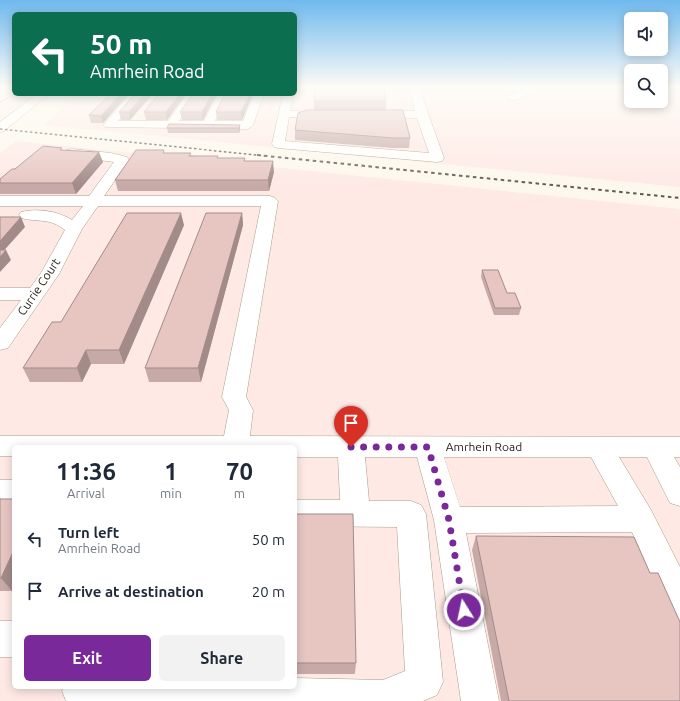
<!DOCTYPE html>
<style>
body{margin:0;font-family:Ubuntu,sans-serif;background:#f2f2f3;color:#1f2937;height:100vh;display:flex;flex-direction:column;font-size:15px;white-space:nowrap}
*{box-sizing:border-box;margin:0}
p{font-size:13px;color:#747a83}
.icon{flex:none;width:22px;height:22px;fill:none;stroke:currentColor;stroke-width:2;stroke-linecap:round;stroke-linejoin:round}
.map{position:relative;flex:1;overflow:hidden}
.details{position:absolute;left:12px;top:445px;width:285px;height:244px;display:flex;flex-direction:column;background:#fff;border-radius:6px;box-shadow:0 2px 10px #0003}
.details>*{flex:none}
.hud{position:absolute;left:12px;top:12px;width:285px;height:84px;border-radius:6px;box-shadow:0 2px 10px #0003;background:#0b6e4f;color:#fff;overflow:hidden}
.fabs{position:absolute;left:624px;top:12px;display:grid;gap:8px}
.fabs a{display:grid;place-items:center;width:44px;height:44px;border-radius:6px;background:#fff;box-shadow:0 2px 10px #0003;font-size:20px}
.pin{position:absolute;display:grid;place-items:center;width:34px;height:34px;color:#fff;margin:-41px -17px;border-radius:50% 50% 50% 0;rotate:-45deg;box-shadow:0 0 4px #0007}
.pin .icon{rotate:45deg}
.me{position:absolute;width:44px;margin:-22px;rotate:350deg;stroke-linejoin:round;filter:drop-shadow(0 0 3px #0008)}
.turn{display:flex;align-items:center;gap:14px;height:84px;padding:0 12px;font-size:18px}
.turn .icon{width:52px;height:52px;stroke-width:2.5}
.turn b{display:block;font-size:28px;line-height:34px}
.eta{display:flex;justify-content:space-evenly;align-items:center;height:68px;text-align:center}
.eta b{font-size:24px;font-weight:700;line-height:28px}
.primary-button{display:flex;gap:8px;margin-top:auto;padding:8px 12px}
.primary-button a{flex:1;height:46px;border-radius:6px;background:#79299a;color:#fff;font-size:16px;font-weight:700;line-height:46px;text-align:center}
.primary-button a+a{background:#f2f2f3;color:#1f2937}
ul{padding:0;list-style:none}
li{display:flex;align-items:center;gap:12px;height:52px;padding:0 12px}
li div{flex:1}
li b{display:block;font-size:15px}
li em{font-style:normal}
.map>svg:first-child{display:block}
</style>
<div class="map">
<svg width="680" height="701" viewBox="0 0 680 701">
<rect width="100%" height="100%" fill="#fdf8ed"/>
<!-- industrial -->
<path fill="#fee9e5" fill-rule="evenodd" d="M0,88h14v6h20l-34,25z
M296,88h335v13h30v-13h19v99l-636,-62 33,-31h200l-5,17h19z
M16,141l664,68v492h-680v-548zM14,447h281v240h-281z"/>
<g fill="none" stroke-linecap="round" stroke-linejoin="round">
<defs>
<path id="minor" d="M409,88h10l25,70 -2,3 -5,1 -159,-14 -4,-1 -2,-3 11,-50h10l-3,17h9l6,3 -6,3h-10l-4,24 144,12 -12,-35 -44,-1 -6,-3 6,-3h42z
M527,88h15l-26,12h-8l-1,-2 1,-2z
M130,94h11l-23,27h50l19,-27h10l-18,27h25l14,-27h10l-13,27h28l11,-27h10l-11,31 -2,2 -4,2 -142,-2 -2,-2 2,-2z
M72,149l39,4 16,4 2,3 -25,36h166l5,2 3,3 -32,196 7,13 -3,26 430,1v20h-6l6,10v39l-10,-3 -23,-46h-28l32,53 29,57v53l-12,-5 -36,-83 -166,1 33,168h-38l-27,-181 -17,-63h-52l4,44h42l10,4 5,9 17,168 -6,13 -14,6h-357l-4,-10 2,-4h231v-9l88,2 22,-9 -8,-144 -102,-1v-26h45l-2,-43h-43v-10h-281v9h-14v-20h224l5,-26 -7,-13 39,-191h-163l-16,23 -23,45 -51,74 -8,2v-22l21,-28h-21v-12h30l11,-15 24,-43c-17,-13 -25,-7 -44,-12l-2,-3 2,-3c17,-4 37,-1 51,8l11,-14h-83v-10h89l25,-34 -47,-6 -2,-3 2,-3zM444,457h147l27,49 -158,1z
M0,480h14v24h-14z
M0,621h14v36h-14z"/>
<path id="major" d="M37,94h12l-45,37 -4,1v-10z"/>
</defs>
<!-- minor casing -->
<use href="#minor" stroke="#a99d83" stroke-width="1"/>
<!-- major casing -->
<use href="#major" stroke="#a99d83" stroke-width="1"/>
<!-- path -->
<path stroke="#989388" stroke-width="1.5" stroke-dasharray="1.5 1" stroke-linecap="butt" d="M0,102l15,-8"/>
<!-- minor -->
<use href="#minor" fill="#fff" fill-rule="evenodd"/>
<!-- major -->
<use href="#major" fill="#fff" fill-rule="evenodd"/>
<!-- rail-far1 -->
<path stroke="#5f5a50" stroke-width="1.5" stroke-dasharray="2.5 2.5" stroke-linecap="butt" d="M0,129l267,27"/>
<!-- rail -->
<path stroke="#5f5a50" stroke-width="2" stroke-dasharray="3.5 3.5" stroke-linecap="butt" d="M257,155l423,43"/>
</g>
<!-- wall -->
<path fill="#c7aaa7" d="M111,94h18l-26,29h-12l-2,-8z
M135,94l-5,26h-9l-2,-8z
M186,94l-19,26h-21l-2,-8z
M217,94l-14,26h-21l-2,-8z
M225,94h28l-11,26h-25l-1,-8z
M314,101h72v9l24,28 -1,10h-17l-97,-8v-10l19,-20z
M240,125v5l-1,3h-71l-1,-5z
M63,150l40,12 -27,32h-76v-15l15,-10z
M165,153l53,5h27v3l29,11 -5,19h-151l-3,-11z
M242,213l1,12 -42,157h-52l-4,-14z
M184,225l-60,139h-33l-9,18h-52l-7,-14z
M482,270l25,23 14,15 -2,7h-25l-13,-38z
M0,498l1,1h13v87l-2,5h-12z
M295,514l61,149 -1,11h-60z
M476,536l174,37 30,128h-179l-29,-151z"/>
<!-- shaded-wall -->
<path fill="#a28b88" d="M121,94h8l-26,29 -2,-7z
M145,94h8l-23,26 -1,-8z
M180,94h6l-19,26 -1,-8z
M212,94h5l-14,26 -1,-8z
M250,94h3l-11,26 -1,-8z
M240,125v5l-1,3v-5z
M99,152l4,10 -27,32 -4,-11z
M273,161l1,11 -5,19 -1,-11z
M181,213l3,12 -60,139 -5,-14z
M242,213l1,12 -42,157 -3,-14z
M21,217l4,10 -25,28v-14z
M6,250l5,10 -11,12v-15z
M86,350l5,14 -9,18 -5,-14z
M14,550v36l-2,5 -11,-13z"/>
<!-- building -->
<path fill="#e7c6c2" stroke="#a28b88" d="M315,88h69l2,13h-72z
M111,94h10l-20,22 -12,-1z
M135,94h10l-16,18h-10z
M159,94h21l-14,18h-22z
M193,94h19l-10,18h-22z
M225,94h25l-9,18h-25z
M307,110h96l7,28h-17l-98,-8 3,-17z
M169,124l71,1 -1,3h-72z
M43,146l19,2 -2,2 39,2 -27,31h-72v-4l12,-10h3z
M136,150h28l-1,3h28l-2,3h29l-1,2h28l-1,3h29l-5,19h-153z
M127,213h54l-62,137h-33l-9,18h-54l29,-46h9z
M206,213h36l-44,155h-53z
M0,217h21l-21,24z
M0,250h6l-6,7z
M482,270h16l9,23h8l6,15h-26z
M0,499h14v51l-13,28h-1z
M295,514h58l3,149h-61z
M476,536l158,1 16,36h8l22,49v79h-171z"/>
<!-- sky -->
<linearGradient id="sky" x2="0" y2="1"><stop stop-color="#6fb9ee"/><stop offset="0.47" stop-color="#fefcf7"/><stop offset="1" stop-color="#fefcf7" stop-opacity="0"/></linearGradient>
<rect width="680" height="186" fill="url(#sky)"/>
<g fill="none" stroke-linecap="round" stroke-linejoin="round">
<!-- route -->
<path stroke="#79299a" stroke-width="7" stroke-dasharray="0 12.6" d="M351,447h77l21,73 15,90"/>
</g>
<g text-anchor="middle" stroke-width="4" stroke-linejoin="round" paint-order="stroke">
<!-- street labels -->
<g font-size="12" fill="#221d13" stroke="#fff">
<text transform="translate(39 287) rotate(-56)" y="4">Currie Court</text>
<text x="484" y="451">Amrhein Road</text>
</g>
</g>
</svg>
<div class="fabs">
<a><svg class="icon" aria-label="sound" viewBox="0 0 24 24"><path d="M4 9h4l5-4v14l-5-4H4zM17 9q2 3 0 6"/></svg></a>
<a><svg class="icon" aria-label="search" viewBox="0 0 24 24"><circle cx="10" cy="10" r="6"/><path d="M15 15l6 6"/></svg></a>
</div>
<div class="pin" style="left:351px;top:447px;background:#d93025"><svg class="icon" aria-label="arrive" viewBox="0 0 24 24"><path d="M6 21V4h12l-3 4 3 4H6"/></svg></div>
<svg class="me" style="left:464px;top:610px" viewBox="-20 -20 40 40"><circle r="17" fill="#79299a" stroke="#fff" stroke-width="3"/><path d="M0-11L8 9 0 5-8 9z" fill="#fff"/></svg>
<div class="hud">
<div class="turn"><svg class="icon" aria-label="left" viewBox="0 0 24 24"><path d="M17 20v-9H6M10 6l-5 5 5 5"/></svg><div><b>50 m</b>Amrhein Road</div></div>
</div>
<section class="details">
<div class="eta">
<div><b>11:36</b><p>Arrival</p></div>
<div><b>1</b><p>min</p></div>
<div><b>70</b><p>m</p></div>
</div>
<ul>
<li><svg class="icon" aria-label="left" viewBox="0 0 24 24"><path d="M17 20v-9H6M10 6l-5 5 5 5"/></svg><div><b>Turn left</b><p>Amrhein Road</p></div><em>50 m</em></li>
<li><svg class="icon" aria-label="arrive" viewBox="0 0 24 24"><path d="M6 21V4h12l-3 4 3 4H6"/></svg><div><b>Arrive at destination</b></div><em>20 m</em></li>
</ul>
<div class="primary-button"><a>Exit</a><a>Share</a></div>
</section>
</div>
